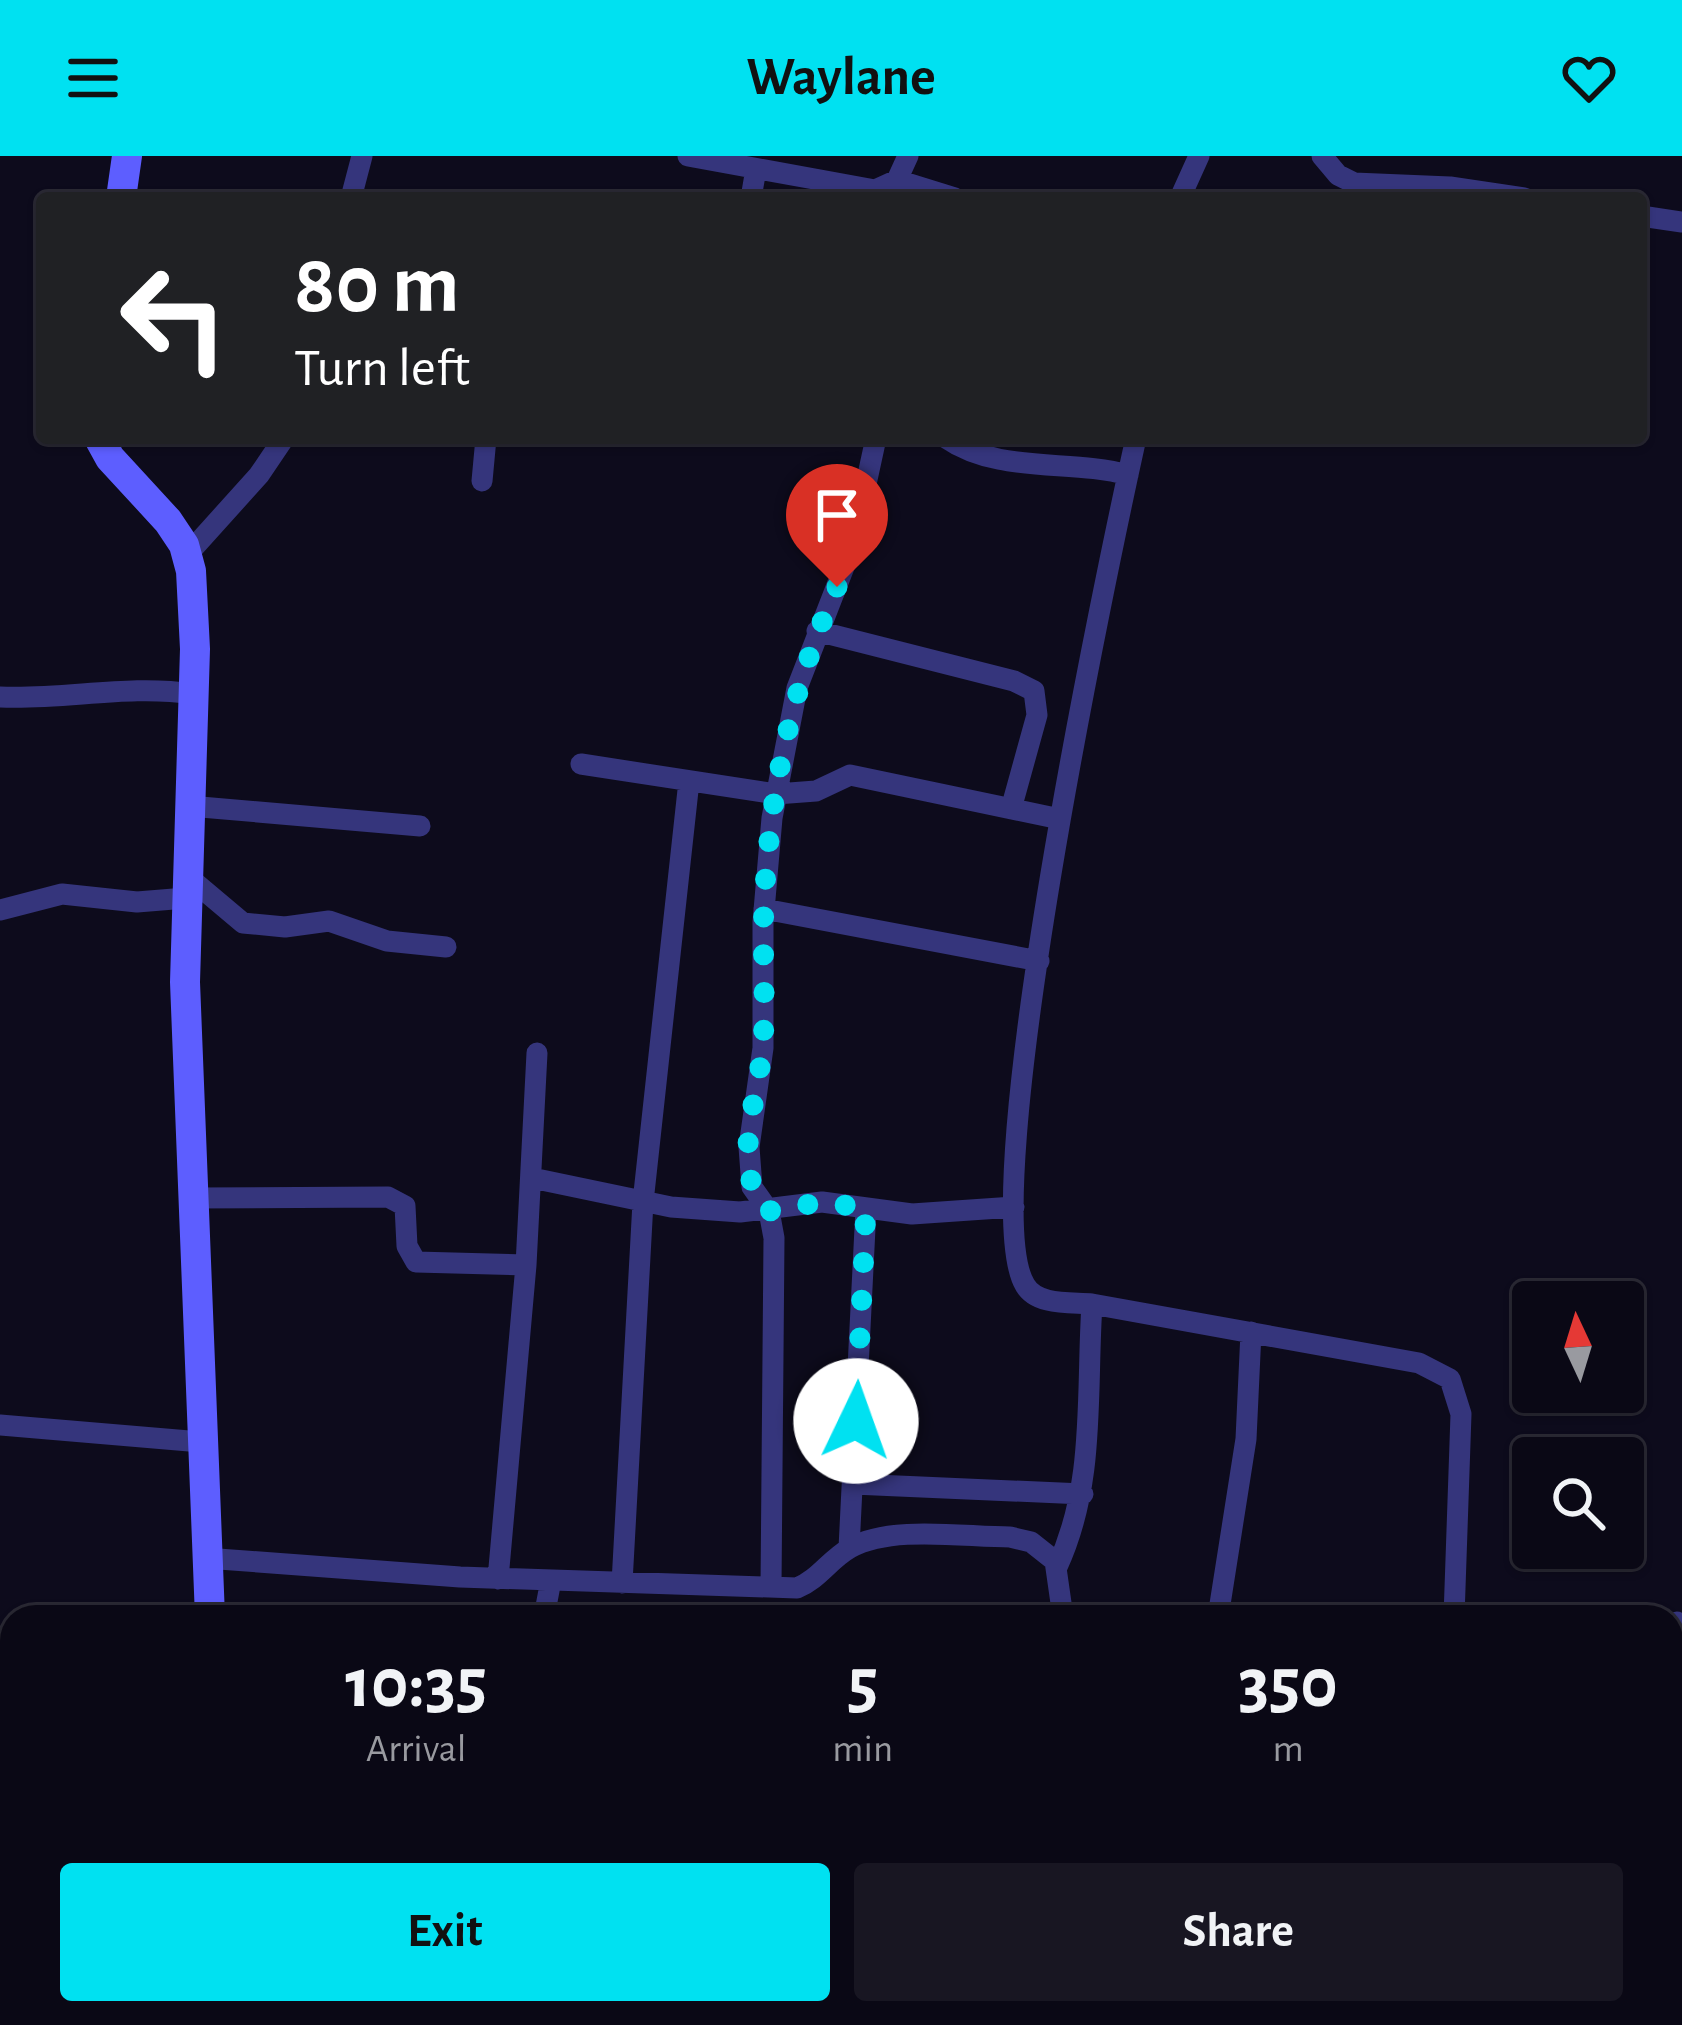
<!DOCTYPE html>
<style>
body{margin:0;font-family:"Alegreya Sans",sans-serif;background:#181622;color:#f1f3f6;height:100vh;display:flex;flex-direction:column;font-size:45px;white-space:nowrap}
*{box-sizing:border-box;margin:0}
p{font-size:39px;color:#999aa0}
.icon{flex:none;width:66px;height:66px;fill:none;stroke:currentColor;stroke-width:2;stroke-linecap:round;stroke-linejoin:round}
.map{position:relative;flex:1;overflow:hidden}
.details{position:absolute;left:0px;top:1449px;width:1683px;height:420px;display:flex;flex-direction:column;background:#0a0815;border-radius:36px 36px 0 0;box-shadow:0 3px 9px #0004,0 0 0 3px #2a2934}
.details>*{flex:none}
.top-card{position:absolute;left:36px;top:36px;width:1611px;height:252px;border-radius:12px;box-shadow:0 3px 9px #0004,0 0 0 3px #2a2934;background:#202124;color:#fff;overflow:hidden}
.needle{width:78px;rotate:356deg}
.controls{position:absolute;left:1512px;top:1125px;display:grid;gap:24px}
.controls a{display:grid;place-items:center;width:132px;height:132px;border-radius:12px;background:#0a0815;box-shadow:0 3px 9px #0004,0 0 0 3px #2a2934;font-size:60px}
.pin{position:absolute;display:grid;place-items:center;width:102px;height:102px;color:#fff;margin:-123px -51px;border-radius:50% 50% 50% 0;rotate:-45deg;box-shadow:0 0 12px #0007}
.pin .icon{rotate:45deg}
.me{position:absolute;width:132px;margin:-66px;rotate:3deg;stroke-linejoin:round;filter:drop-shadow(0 0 9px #0008)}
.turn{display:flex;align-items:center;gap:42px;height:252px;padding:0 60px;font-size:54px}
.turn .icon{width:156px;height:156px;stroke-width:2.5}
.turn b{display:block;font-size:84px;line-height:102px}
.eta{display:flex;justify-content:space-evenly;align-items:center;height:204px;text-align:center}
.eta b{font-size:72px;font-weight:600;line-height:84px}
.button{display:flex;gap:24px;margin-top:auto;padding:24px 60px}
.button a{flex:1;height:138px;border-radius:12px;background:#00e1f1;color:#111;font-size:48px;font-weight:600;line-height:138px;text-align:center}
.button a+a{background:#181622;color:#f1f3f6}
header{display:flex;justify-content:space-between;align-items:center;height:156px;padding:0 60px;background:#00e1f1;color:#111;font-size:54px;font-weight:600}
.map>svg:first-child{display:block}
</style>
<header><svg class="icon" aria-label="menu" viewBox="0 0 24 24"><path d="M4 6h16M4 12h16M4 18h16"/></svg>Waylane<svg class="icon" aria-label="heart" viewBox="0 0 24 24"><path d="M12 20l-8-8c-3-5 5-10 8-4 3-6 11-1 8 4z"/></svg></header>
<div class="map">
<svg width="1682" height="1869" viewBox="0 0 1682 1869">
<rect width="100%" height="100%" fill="#0d0b1c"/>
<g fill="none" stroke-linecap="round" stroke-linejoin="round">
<!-- minor -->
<path stroke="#35357c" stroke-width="21" d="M688,0l187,34 22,-10 11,-24
M1322,0l16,19 16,8 96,4 74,11
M897,24l58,18
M351,42l11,-42
M751,42l5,-29
M1180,42l19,-42
M1641,60l41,6
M946,282c52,36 125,21 182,37
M1136,282c-28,126 -163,761 -111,847 12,21 46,17 67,19l327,59 31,16 11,35 -7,203
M482,325l4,-43
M187,399l72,-80 25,-37
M817,475l197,50 20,10 3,24 -26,94
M0,541c66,3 128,-13 193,-3
M581,608l195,30 40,-3 34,-16 210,44
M189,650l231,20
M186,719l57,48 42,4 44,-6 58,20 59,6
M764,753l275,52
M0,754l62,-16 75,8 49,-4
M532,1022l139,29 69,5 82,-10 90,12 102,-7
M192,1042l196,-1 17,9 2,40 9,16 110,3
M0,1269l201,17
M853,1328l230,10
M849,1392l17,-340
M205,1402l255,19 337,11c22,-9 32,-28 53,-40 42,-23 113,-11 160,-11l21,5 24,19 8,56
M1057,1411c39,-84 29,-173 35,-263
M498,1423l28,-314 11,-212
M622,1427l21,-381 46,-421
M771,1431l3,-349 -5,-27 -17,-24 -3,-40 14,-99v-126l9,-104 25,-130 56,-144 23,-106
M544,1461l7,-37
M1218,1461l28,-178 5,-107
M1671,1491l6,-25
M0,1578h12
M0,1725l12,1
M0,1775l12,2
M1671,1815l11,3
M526,1857l44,12
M817,1857l37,12
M998,1857l42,12
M900,1869l6,-12
M1320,1869l3,-12
M1512,1869l4,-12
M1574,1869l4,-12
M1624,1869l2,-12"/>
<!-- secondary -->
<path stroke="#5d5eff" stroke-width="30" d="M121,42l6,-42
M99,282l11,20 58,63 16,24 7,26 4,78 -10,333 25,635
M241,1857l1,12"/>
</g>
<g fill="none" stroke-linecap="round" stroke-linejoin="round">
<!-- route -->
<path stroke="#00e1f1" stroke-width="21" stroke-dasharray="0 37.8" d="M837,431c-46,101 -68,208 -73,319 -2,46 2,92 -1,138 -3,48 -36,129 6,167l53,-9 44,6 -10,213"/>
</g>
</svg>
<div class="controls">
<a><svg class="needle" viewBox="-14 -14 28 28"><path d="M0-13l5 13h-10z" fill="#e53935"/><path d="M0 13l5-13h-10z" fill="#999aa0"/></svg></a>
<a><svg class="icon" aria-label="search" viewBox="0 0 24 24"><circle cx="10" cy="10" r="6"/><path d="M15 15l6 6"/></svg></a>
</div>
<div class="pin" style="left:837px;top:431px;background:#d93025"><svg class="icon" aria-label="arrive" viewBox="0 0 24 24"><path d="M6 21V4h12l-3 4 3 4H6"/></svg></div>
<svg class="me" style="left:856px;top:1265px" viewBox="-20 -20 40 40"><circle r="19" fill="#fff"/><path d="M0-13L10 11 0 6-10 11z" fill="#00e1f1"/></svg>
<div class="top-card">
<div class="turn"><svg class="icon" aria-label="left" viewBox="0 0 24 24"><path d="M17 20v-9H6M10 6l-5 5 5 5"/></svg><div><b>80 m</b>Turn left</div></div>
</div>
<section class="details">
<div class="eta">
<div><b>10:35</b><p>Arrival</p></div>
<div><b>5</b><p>min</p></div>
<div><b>350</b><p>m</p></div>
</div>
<div class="button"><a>Exit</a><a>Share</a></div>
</section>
</div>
